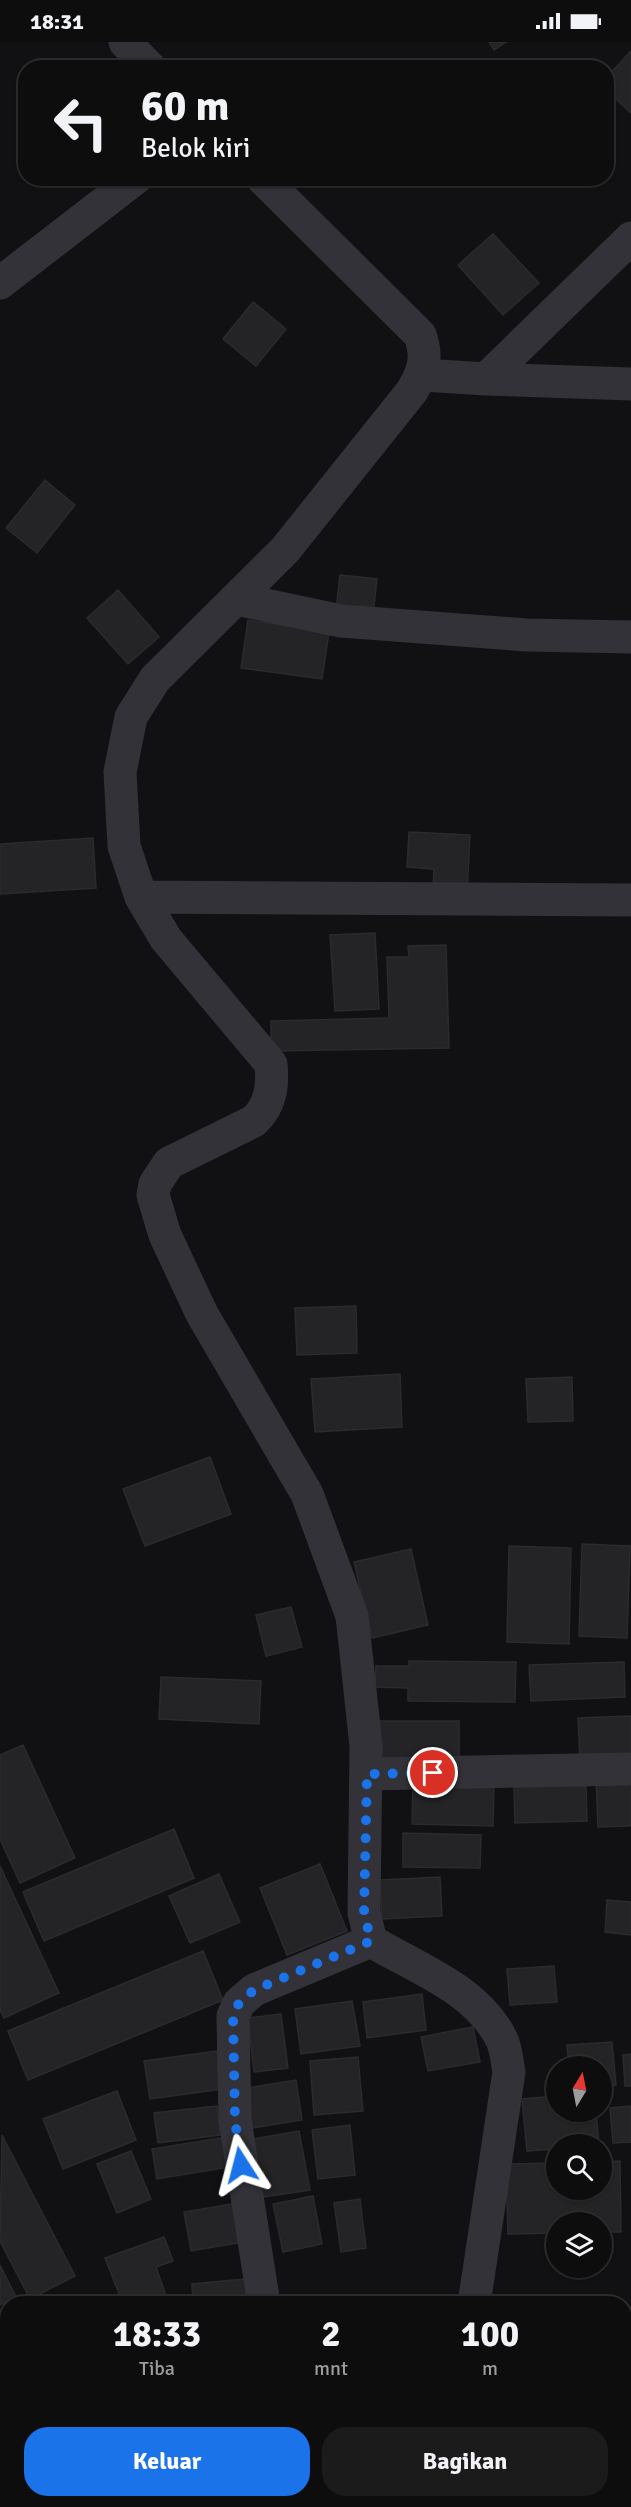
<!DOCTYPE html>
<html lang="id">
<style>
body{margin:0;font-family:Signika,sans-serif;background:#1b1b1c;color:#f1f3f6;height:100vh;display:flex;flex-direction:column;font-size:22px;white-space:nowrap}
*{box-sizing:border-box;margin:0}
p{font-size:20px;color:#9a9c9e}
.icon{flex:none;width:33px;height:33px;fill:none;stroke:currentColor;stroke-width:2;stroke-linecap:round;stroke-linejoin:round}
.map{position:relative;flex:1;overflow:hidden}
.side{position:absolute;left:0px;top:2254px;width:632px;height:212px;display:flex;flex-direction:column;background:#0d0d0e;border-radius:24px 24px 0 0;box-shadow:0 2px 4px #0004,0 0 0 2px #2d2d2e}
.side>*{flex:none}
.guide{position:absolute;left:18px;top:18px;width:596px;height:126px;border-radius:24px;box-shadow:0 2px 4px #0004,0 0 0 2px #2d2d2e;background:#0d0d0e;color:#f1f3f6;overflow:hidden}
.needle{width:39px;rotate:10deg}
.controls{position:absolute;left:546px;top:2014px;display:grid;gap:12px}
.controls a{display:grid;place-items:center;width:66px;height:66px;border-radius:50%;background:#0d0d0e;box-shadow:0 2px 4px #0004,0 0 0 2px #2d2d2e;font-size:30px}
.pin{position:absolute;display:grid;place-items:center;width:51px;height:51px;color:#fff;margin:-26px;border:3px solid #fff;border-radius:50%;box-shadow:0 2px 6px #0007}
.me{position:absolute;width:66px;margin:-33px;rotate:351deg;stroke-linejoin:round;filter:drop-shadow(0 0 4px #0008)}
.turn{display:flex;align-items:center;gap:21px;height:126px;padding:0 24px;font-size:27px}
.turn .icon{width:78px;height:78px;stroke-width:2.5}
.turn b{display:block;font-size:42px;line-height:51px}
.eta{display:flex;justify-content:space-evenly;align-items:center;height:102px;text-align:center}
.eta b{font-size:36px;font-weight:800;line-height:42px}
.action{display:flex;gap:12px;margin-top:auto;padding:12px 24px}
.action a{flex:1;height:69px;border-radius:24px;background:#1a73e8;color:#fff;font-size:24px;font-weight:800;line-height:69px;text-align:center}
.action a+a{background:#1b1b1c;color:#f1f3f6}
.status{display:flex;justify-content:space-between;align-items:center;height:42px;padding:0 30px;background:#0d0d0e;direction:ltr}
.status svg{height:16px;fill:currentColor}
.map>svg:first-child{display:block}
</style>
<div class="status"><b>18:31</b><svg viewBox="0 0 49 12"><path d="M0 12V9h3v3zM5 12V6h3v6zM10 12V3h3v9zM15 12V0h3v12zM26 1h20v11H26zM47 4h2v5h-2z"/></svg></div>
<div class="map">
<svg width="631" height="2465" viewBox="0 0 631 2465">
<rect width="100%" height="100%" fill="#111113"/>
<!-- building -->
<path fill="#242427" stroke="#2b2b2f" stroke-width="1.5" d="M489,0h17l-12,8z
M631,9v62l-25,-23v-12z
M493,192l46,49 -36,32 -45,-50z
M253,260l33,27 -30,37 -33,-27z
M45,438l30,25 -38,48 -31,-25z
M340,533l37,4 -4,36 -37,-4z
M118,548l41,47 -31,27 -41,-46z
M248,578l81,12 -7,47 -81,-11z
M409,790l61,3 -3,58 -34,-2 1,-22 -27,-2z
M93,796l3,50 -96,6v-50z
M375,891l4,76 -44,2 -5,-76z
M446,903l3,103 -178,3v-30l118,-3 -2,-61h22l-1,-11z
M356,1264l1,47 -60,2 -2,-47z
M400,1332l2,53 -87,5 -4,-53z
M572,1335l1,44 -45,1 -2,-43z
M210,1415l21,57 -86,32 -22,-57z
M582,1502l48,2 -3,92 -48,-2z
M509,1504l62,2 -2,96 -62,-2z
M411,1507l17,76 -56,13 -18,-76z
M291,1565l11,40 -36,9 -10,-41z
M409,1619l107,1 -1,40 -107,-1v-13l-33,-1 1,-21h33z
M624,1620l1,35 -94,4 -2,-36z
M161,1635l100,4 -2,43 -100,-5z
M631,1674v40l-51,3 -2,-41z
M377,1679h82v40h-82z
M23,1703l52,113 -55,25 -20,-44v-84z
M631,1736v48l-33,1 -2,-48z
M413,1737l81,3 -1,44 -81,-2z
M586,1744l1,35 -72,2 -1,-36z
M174,1787l20,49 -150,63 -21,-49z
M403,1791l78,2 -1,33 -77,-1z
M320,1822l27,67 -60,24 -27,-67z
M0,1824l59,127 -55,25 -4,-8z
M219,1832l21,48 -50,21 -21,-47z
M440,1835l2,39 -60,3 -2,-39z
M607,1858l24,2v33l-26,-3z
M203,1909l20,49 -195,80 -20,-49z
M554,1924l3,36 -47,3 -3,-36z
M422,1952l4,36 -59,8 -4,-36z
M352,1959l8,45 -59,8 -6,-45z
M281,1972l7,54 -34,4 -6,-54z
M473,1985l7,35 -52,9 -7,-34z
M612,2000l4,43 -14,2v-20h-33l-2,-22z
M224,2008l6,38 -80,11 -6,-38z
M631,2012v32h-6l-2,-31z
M358,2015l5,54 -49,4 -4,-54z
M296,2038l6,40 -49,8 -6,-40z
M117,2049l19,49 -73,29 -20,-50z
M556,2054v16h40l3,32 -43,1v4l-29,2 -5,-52z
M217,2064l3,29 -62,8 -4,-30z
M631,2064v36l-18,1 -3,-35z
M350,2083l5,50 -37,4 -6,-49z
M299,2089l11,59 -47,7 -10,-58z
M2,2093l73,141 -45,23 -30,-58z
M226,2095l4,30 -73,12 -5,-30z
M131,2109l20,48 -34,14 -20,-49z
M620,2119l1,71h-19v-9h-46v10l-48,1 -2,-70 50,-1v27h46v-28z
M313,2154l9,48 -39,8 -10,-48z
M360,2157l6,49 -25,4 -7,-49z
M243,2160l7,39 -59,10 -7,-39z
M164,2195l9,24 -17,6 13,37h-46l-18,-46z
M0,2223l16,32 -16,8z
M257,2236l2,26h-66l-1,-20z
M8,2272l-1,28 1,56 -8,-13v-66z
M624,2272h7v58h-7z
M8,2409v42l-8,3v-42z"/>
<g fill="none" stroke-linecap="round" stroke-linejoin="round">
<!-- service -->
<path stroke="#323238" stroke-width="18" d="M106,2458l3,7
M581,2465v-7"/>
<!-- minor -->
<path stroke="#323238" stroke-width="33" d="M125,0l25,26
M262,136l158,157c8,22 4,36 -8,56l-127,159 -130,129 -24,38 -11,55 4,74 17,51 25,42 105,125c2,22 0,41 -17,57l-85,42 -14,21 -2,11 12,40 37,79 105,180 45,122 14,130 -2,167 7,28c47,28 106,48 131,99 4,9 5,22 7,32l-35,232
M0,241l136,-105
M422,333l64,4 145,-141
M486,337l145,5
M237,557l104,22 185,14 105,2
M141,855l490,3
M367,1732l264,-5
M264,2262l-29,-184 -2,-104 6,-13 15,-13 117,-49
M624,2376l7,-1
M232,2465l32,-7"/>
</g>
<g fill="none" stroke-linecap="round" stroke-linejoin="round">
<!-- route -->
<path stroke="#1a73e8" stroke-width="10" stroke-dasharray="0 18" d="M241,2123l-6,-45 -2,-104 6,-13 15,-13 117,-49 -7,-28 3,-139 66,-1"/>
</g>
</svg>
<div class="controls">
<a><svg class="needle" viewBox="-14 -14 28 28"><path d="M0-13l5 13h-10z" fill="#e53935"/><path d="M0 13l5-13h-10z" fill="#9a9c9e"/></svg></a>
<a><svg class="icon" aria-label="search" viewBox="0 0 24 24"><circle cx="10" cy="10" r="6"/><path d="M15 15l6 6"/></svg></a>
<a><svg class="icon" aria-label="layers" viewBox="0 0 24 24"><path d="M12 4l9 5-9 5-9-5zM3 14l9 5 9-5"/></svg></a>
</div>
<div class="pin" style="left:433px;top:1731px;background:#d93025"><svg class="icon" aria-label="arrive" viewBox="0 0 24 24"><path d="M6 21V4h12l-3 4 3 4H6"/></svg></div>
<svg class="me" style="left:241px;top:2123px" viewBox="-20 -20 40 40"><path d="M0-17L14 15 0 8-14 15z" fill="#1a73e8" stroke="#fff" stroke-width="4"/></svg>
<div class="guide">
<div class="turn"><svg class="icon" aria-label="left" viewBox="0 0 24 24"><path d="M17 20v-9H6M10 6l-5 5 5 5"/></svg><div><b>60 m</b>Belok kiri</div></div>
</div>
<section class="side">
<div class="eta">
<div><b>18:33</b><p>Tiba</p></div>
<div><b>2</b><p>mnt</p></div>
<div><b>100</b><p>m</p></div>
</div>
<div class="action"><a>Keluar</a><a>Bagikan</a></div>
</section>
</div>
